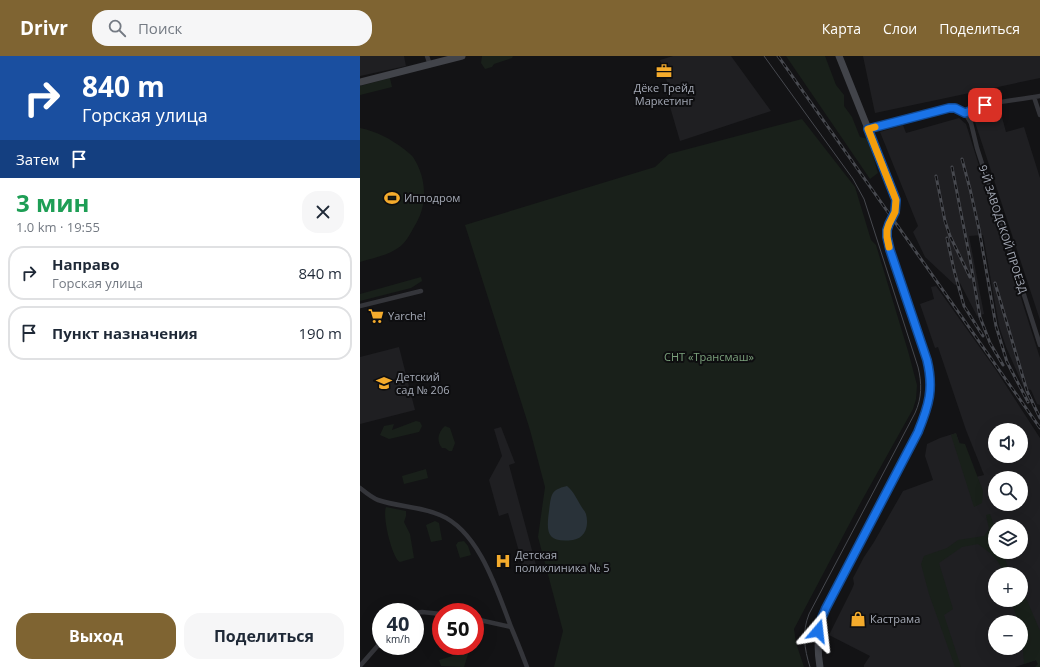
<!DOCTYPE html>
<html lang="ru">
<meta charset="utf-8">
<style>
body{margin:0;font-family:"Open Sans",sans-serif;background:#f6f6f7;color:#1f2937;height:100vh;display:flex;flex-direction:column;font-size:15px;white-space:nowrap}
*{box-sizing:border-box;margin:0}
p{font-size:13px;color:#747a83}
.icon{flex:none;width:22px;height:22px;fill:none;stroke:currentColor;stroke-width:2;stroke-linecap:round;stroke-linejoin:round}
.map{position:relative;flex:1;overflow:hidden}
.details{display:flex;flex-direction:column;background:#fff;width:360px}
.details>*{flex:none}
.banner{background:#1a4fa0;color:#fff;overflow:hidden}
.fabs{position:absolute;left:628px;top:367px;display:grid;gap:8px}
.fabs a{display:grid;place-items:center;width:40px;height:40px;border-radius:50%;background:#fff;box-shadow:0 4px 16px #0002;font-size:20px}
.speed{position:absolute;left:12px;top:547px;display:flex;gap:8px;font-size:20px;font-weight:700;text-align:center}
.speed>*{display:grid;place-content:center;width:52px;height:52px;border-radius:50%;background:#fff;box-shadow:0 4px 16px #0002;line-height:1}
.speed small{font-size:10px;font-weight:400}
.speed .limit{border:6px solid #d22;background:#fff;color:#111}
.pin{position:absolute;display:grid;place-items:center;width:34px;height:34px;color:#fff;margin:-17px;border-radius:8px;box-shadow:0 2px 6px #0006}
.me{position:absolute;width:44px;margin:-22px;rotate:17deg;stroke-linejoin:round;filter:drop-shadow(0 0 3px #0008)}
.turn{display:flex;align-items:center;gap:14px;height:84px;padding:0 16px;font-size:18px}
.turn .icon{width:52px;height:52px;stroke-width:2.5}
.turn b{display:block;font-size:28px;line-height:34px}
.then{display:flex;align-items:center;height:38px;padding:0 16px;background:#0003;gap:8px;font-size:15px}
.round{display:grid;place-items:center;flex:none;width:42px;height:42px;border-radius:16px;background:#f6f6f7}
.overview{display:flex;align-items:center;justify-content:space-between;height:68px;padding:0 16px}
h1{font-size:24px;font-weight:700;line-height:30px;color:#1e9e55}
.cta{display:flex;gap:8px;margin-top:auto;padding:8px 16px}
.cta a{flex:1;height:46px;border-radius:16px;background:#7f6432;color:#fff;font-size:16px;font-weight:700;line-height:46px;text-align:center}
.cta a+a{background:#f6f6f7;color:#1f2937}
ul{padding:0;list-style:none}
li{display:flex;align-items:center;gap:12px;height:54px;margin:0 8px 6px;padding:0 8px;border:2px solid #e0e1e3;border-radius:16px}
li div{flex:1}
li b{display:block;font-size:15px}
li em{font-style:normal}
header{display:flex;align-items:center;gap:24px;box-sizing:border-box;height:56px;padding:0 20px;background:#7f6432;color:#fff}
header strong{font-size:19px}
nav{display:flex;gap:22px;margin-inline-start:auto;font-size:14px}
.search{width:280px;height:36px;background:#f6f6f7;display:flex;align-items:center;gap:10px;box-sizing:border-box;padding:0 14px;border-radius:16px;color:#747a83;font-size:15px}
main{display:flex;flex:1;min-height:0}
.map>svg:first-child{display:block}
</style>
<header>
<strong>Drivr</strong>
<div class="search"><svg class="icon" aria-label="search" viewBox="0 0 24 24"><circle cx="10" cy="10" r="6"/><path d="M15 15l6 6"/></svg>Поиск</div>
<nav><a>Карта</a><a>Слои</a><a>Поделиться</a></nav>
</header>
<main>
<section class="details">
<div class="banner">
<div class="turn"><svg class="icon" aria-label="right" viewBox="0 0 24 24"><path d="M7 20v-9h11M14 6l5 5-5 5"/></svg><div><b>840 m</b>Горская улица</div></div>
<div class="then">Затем<svg class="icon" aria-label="arrive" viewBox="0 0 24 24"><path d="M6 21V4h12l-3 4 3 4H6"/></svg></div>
</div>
<div class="overview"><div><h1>3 мин</h1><p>1.0 km · 19:55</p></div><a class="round"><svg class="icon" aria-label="close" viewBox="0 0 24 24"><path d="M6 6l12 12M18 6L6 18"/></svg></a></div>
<ul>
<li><svg class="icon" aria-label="right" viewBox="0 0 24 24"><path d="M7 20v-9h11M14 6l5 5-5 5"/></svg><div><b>Направо</b><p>Горская улица</p></div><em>840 m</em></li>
<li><svg class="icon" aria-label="arrive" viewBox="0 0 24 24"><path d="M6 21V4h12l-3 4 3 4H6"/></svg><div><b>Пункт назначения</b></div><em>190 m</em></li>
</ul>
<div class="cta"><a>Выход</a><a>Поделиться</a></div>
</section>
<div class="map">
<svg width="680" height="611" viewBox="0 0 680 611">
<rect width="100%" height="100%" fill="#131315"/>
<!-- built -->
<path fill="#1f1f22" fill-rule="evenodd" d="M0,0h44l2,10 -46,10z
M313,0h58l40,55 -91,30 -14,-48 4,-2 -10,-31z
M503,0h177v22l-165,35z
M637,52l3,2 6,22 18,-5 16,51v142l-67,-204z
M599,62l7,6 38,122 -1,4 4,4 33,104v47l-3,-1 -6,-14 -7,-2 -18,-41 -7,-21 -16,-91 -14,1 15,78 -7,2 -17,-33 -5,2 -30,-28 -12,-25 5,-6 -38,-94 23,-7 3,8z
M576,230l60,84 44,68v225l-2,1 -2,-4 -21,7h-151v-2l6,-9 -41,-21 23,-46 2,-5 -1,-6 11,-21 10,-15 29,-51 30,-11 -8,-24 2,-12 13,-6 16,-5 16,45 12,-3 -18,-45 -28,-83 -3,1 -15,-44 14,-5 -3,-12zM635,374h26v26h-26zM635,422h26v26h-26zM635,470h26v26h-26zM635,518h26v26h-26zM635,566h26v26h-26z
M39,291l16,63 -55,14v-67z
M141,371l14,36 -6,2 27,100 -12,4 -16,-56 -9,3 -10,-36 13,-24 -8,-27z"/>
<!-- green -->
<path fill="#19201a" d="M122,0h31l-1,2 -18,6 -2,3 -7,2 -4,-6z
M426,0h39l11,29 8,10v11l8,11 8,20 8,2 10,34 -8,6z
M30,22l2,9 -32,8v-9z
M442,63l53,68 16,53 5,5 32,106 9,34 -1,14 -3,10 -52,93 -67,127 2,14 8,24h-250l9,-36 -25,-94 7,-50 -15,-57 -65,-205 190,-58 14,-13z
M0,72c18,4 29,10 44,21 3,3 7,5 9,8 14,21 15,49 1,70 -4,7 -9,17 -16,21 -12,8 -25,10 -38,14z
M61,221l1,4 -11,7 -51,13v-7z
M56,365l4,1 2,4 -3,6 -30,7 -9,-4 4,-9 10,-2 -2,6z
M85,370l5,2 5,15 -3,8h-3l-4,-3h-3c-6,-7 -4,-16 3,-22z
M596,377l3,10 6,1 18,47 -1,12 -8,4 -23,-72z
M66,413l2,9 -24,6 -2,-8z
M26,451l20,4v5l-2,6 6,12 4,24 -14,4c-8,-4 -18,-46 -14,-55z
M630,458l5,14v24h8l7,22h-7c-3,-15 -14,-22 -25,-30l-16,3 -23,16 14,46 -9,6 17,52h-6l-26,-73 -8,-30 3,-8 23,-8 11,-8 26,-4 5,-7 -3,-14z
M75,465l4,2 3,17 -11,2 -5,-17z
M104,485l4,5 3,9 -11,3 -4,-13 2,-3z
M661,530l19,45v36h-5l3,-3 -2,-4 -12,4 -3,-42h-3l-5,-16 -4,-6h12z
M109,595l-5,16 -23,-1 -2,-6z"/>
<!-- water -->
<path fill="#293239" d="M207,430c7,6 9,12 14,20 1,2 4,5 5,8 3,11 0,24 -13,26 -26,3 -27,-7 -24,-29 1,-6 1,-13 4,-18 3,-4 9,-6 14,-7z"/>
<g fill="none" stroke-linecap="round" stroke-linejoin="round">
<!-- street -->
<path stroke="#34353a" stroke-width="4.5" d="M67,0l3,9
M674,41l6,18
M605,57l6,10 6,25 63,197
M605,57c22,-12 50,-12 75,-17
M508,73l81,-21h6l10,5
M0,250l61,-15
M0,432c5,4 12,10 18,12 20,7 42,6 62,15 39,16 57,75 71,112 6,14 11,27 16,40
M55,557l7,-1 19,2
M115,563l36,8
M0,610l21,-24"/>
<!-- secondary -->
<path stroke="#42444a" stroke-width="7" d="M0,26l102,-26
M460,611c-3,-18 -3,-35 3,-53l95,-182c11,-26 16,-44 9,-72l-37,-110c-2,-9 -4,-17 -1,-26 3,-10 8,-13 7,-25l-57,-143"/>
<!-- tram -->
<path stroke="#47494f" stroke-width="1" d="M404,0l89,123 11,20 54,168c4,16 4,31 -3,46l-106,201c-7,18 -5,34 1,53"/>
<defs>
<path id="rail" d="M418,0l262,372
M602,103l8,30 9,40 17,97 11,36 21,40
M592,111l18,92 10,58 10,26 13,22
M576,120l9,45 5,15 20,41
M587,182l7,32 10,36 19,30
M635,227l32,108 13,27"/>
</defs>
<!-- rail casing -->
<use href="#rail" stroke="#47494f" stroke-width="3"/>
<!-- rail -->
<use href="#rail" stroke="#0e0e10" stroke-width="1.5" stroke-dasharray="4.5" stroke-linecap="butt"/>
</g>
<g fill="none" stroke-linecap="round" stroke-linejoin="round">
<defs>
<path id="route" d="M458,575l2,-9 6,-14 92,-176c11,-27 16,-43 9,-72l-37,-110 -3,-13v-7l2,-6 6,-12 1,-12 -28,-71 81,-21h6l10,5 20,-8"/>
</defs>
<!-- route casing -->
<use href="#route" stroke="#114b97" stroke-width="10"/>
<!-- route -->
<use href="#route" stroke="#1a73e8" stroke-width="7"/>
<!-- slow -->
<path stroke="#f59e0b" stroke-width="7" d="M515,71l-7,2 28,71 -1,12 -6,12 -2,6v7l2,10"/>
</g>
<!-- icons -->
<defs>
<symbol id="office-bare" viewBox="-9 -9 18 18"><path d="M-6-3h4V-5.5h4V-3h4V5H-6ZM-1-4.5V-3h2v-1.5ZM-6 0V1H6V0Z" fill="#f4ab2c" stroke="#0e0e10" stroke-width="2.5" paint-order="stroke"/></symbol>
<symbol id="stadium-bare" viewBox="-9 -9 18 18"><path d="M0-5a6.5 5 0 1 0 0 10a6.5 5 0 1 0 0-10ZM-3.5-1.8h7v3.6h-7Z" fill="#f4ab2c" stroke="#0e0e10" stroke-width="2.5" paint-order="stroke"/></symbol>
<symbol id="supermarket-bare" viewBox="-9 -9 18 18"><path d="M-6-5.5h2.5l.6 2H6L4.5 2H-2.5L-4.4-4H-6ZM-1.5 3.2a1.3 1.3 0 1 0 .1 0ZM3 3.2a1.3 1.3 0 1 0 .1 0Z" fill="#f4ab2c" stroke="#0e0e10" stroke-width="2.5" paint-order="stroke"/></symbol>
<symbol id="school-bare" viewBox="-9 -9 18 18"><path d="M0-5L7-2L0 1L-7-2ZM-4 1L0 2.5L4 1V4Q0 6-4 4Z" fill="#f4ab2c" stroke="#0e0e10" stroke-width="2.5" paint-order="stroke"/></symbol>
<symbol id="hospital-bare" viewBox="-9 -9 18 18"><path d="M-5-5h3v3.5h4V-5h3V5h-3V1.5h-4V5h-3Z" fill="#f4ab2c" stroke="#0e0e10" stroke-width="2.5" paint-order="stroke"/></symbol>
<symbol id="shop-bare" viewBox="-9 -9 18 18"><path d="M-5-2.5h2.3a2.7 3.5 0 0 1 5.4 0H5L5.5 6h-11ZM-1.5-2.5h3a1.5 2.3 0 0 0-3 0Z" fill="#f4ab2c" stroke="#0e0e10" stroke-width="2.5" paint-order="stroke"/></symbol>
</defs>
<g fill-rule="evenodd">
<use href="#office-bare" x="293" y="4" width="22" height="22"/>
<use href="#stadium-bare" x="21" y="131" width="22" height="22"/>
<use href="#supermarket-bare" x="5" y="249" width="22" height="22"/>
<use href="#school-bare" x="13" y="316" width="22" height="22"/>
<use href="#hospital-bare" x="132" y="494" width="22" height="22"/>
<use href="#shop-bare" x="487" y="552" width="22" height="22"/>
</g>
<g text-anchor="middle" stroke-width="4" stroke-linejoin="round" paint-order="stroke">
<!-- poi labels -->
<g font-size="11" fill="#a5aab6" stroke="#0e0e10" text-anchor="start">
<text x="304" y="36" text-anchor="middle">Дёке Трейд<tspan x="304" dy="13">Маркетинг</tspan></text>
<text x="44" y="146">Ипподром</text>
<text x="28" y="264">Yarche!</text>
<text x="36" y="325">Детский<tspan x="36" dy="13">сад № 206</tspan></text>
<text x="155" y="503">Детская<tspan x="155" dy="13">поликлиника № 5</tspan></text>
<text x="510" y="567">Кастрама</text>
</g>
<!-- street labels -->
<g font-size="11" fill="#a5aab6" stroke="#0e0e10">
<text transform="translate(643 173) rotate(72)" y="4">9-Й ЗАВОДСКОЙ ПРОЕЗД</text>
</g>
<!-- park labels -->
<g font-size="11" fill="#7ba17c" stroke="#0e0e10">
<text x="349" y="305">СНТ «Трансмаш»</text>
</g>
</g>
</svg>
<div class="fabs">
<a><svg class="icon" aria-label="sound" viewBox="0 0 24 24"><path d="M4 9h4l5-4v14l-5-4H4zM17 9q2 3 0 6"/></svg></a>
<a><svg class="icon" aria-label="search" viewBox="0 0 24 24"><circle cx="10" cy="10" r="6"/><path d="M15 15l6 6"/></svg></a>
<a><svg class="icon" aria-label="layers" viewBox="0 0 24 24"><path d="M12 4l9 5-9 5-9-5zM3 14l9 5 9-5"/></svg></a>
<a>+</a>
<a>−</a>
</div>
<div class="speed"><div>40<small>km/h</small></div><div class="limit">50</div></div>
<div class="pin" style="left:625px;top:49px;background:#d93025"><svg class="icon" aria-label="arrive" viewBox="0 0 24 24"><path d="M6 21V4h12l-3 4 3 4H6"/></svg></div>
<svg class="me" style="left:458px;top:575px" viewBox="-20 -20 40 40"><path d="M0-17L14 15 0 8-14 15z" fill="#1a73e8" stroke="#fff" stroke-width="4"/></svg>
</div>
</main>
